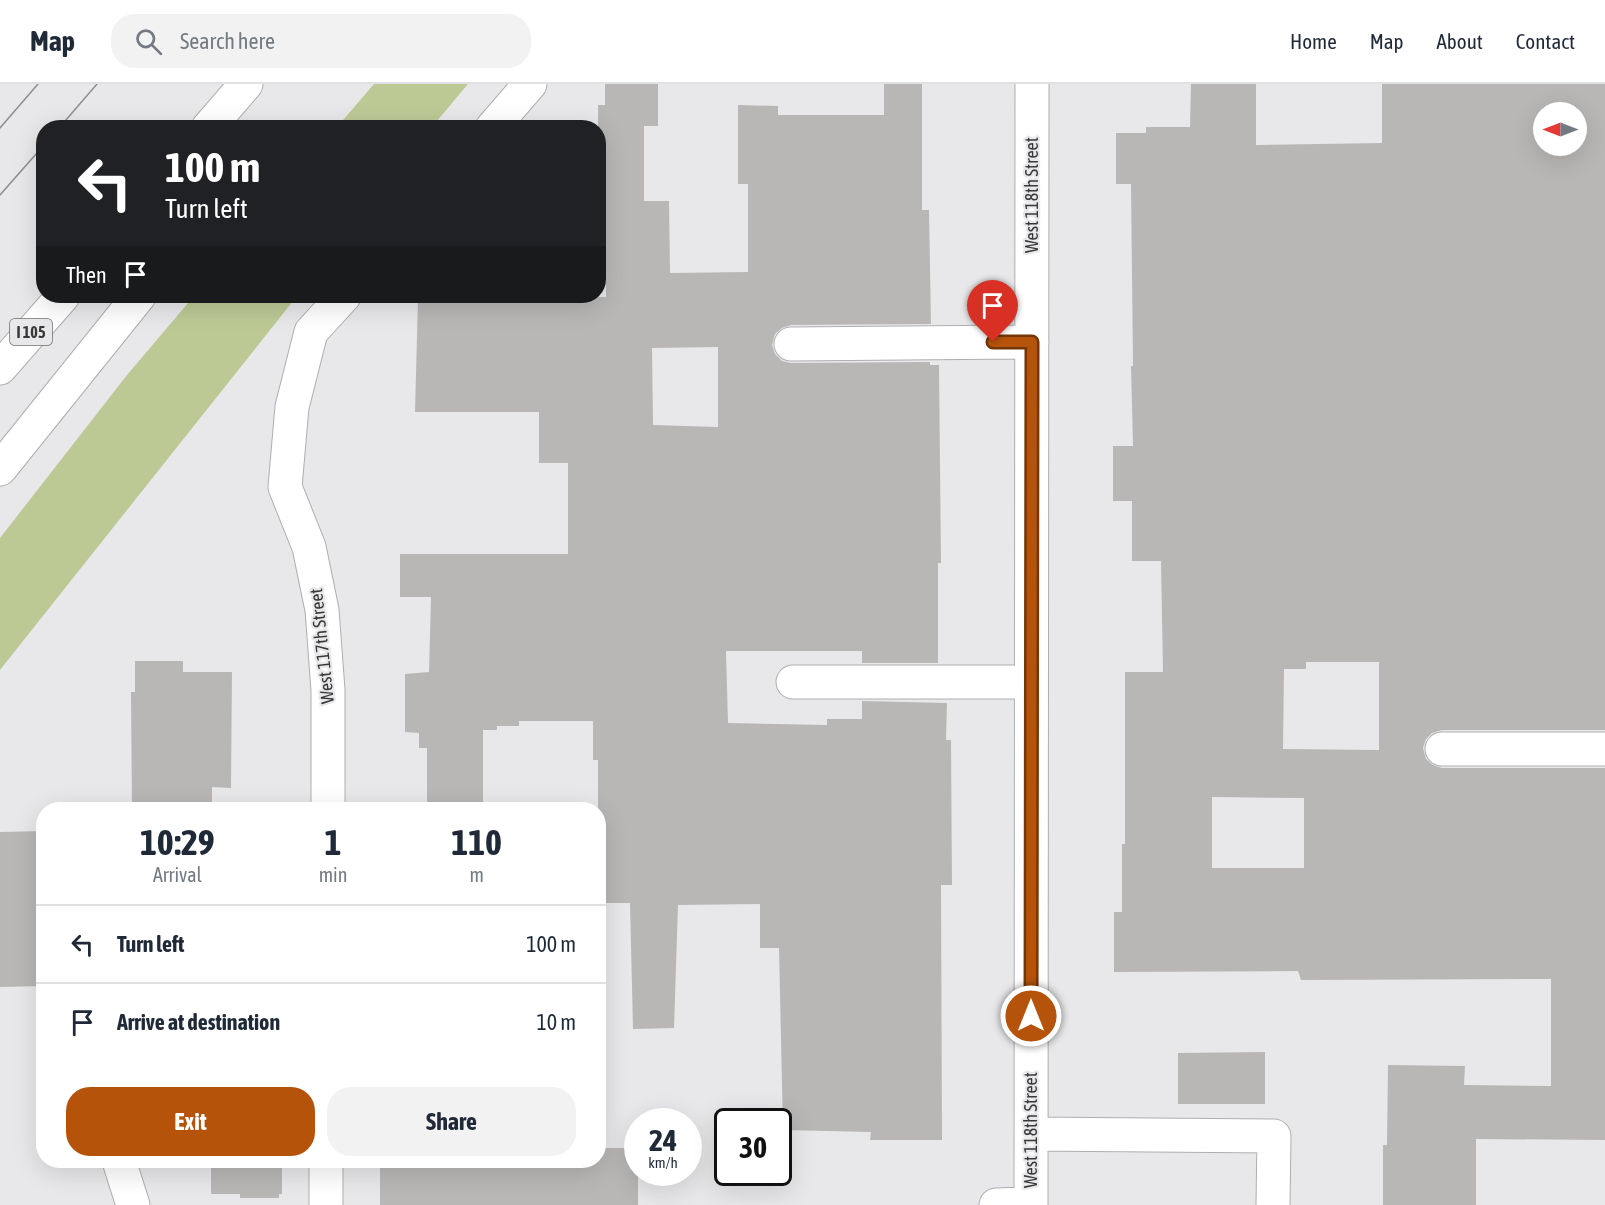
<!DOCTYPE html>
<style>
body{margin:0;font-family:"Asap Condensed",sans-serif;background:#f2f2f3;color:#1f2937;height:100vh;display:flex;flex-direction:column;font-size:22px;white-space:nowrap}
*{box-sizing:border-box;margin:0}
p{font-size:20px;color:#747a83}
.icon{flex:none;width:33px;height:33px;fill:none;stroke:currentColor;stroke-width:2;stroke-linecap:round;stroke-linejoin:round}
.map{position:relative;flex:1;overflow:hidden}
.panel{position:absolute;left:36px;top:718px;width:570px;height:366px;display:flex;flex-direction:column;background:#fff;border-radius:24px;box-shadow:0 6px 24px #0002}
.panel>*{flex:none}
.guide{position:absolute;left:36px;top:36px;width:570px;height:183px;border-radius:24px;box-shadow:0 6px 24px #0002;background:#202124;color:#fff;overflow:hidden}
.needle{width:39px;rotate:270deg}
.controls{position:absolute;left:1533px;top:18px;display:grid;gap:12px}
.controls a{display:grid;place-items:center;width:54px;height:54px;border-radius:50%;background:#fff;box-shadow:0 6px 24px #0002;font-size:30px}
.speed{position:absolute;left:624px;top:1024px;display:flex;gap:12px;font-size:30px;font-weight:700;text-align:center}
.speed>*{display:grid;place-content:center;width:78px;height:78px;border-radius:50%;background:#fff;box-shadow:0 6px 24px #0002;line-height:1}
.speed small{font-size:15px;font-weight:400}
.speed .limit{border:3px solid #111;border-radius:9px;background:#fff;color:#111}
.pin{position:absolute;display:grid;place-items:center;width:51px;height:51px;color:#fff;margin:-62px -26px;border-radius:50% 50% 50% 0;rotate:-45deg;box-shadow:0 0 6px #0007}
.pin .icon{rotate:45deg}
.me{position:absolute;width:66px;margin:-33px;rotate:0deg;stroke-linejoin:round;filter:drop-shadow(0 0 4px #0008)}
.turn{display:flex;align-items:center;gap:21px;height:126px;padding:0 30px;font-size:27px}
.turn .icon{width:78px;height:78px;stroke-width:2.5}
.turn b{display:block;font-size:42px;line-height:51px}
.then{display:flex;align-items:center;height:57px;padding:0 30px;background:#0003;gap:12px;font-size:22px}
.eta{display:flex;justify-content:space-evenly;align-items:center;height:102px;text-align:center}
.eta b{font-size:36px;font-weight:700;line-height:42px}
.cta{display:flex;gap:12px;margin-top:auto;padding:12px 30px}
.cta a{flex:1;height:69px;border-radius:24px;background:#b45309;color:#fff;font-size:24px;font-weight:700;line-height:69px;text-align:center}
.cta a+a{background:#f2f2f3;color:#1f2937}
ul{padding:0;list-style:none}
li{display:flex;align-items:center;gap:18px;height:78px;padding:0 30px;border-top:2px solid #e0e1e3}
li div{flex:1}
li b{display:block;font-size:22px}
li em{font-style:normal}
header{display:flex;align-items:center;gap:36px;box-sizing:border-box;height:84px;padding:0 30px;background:#fff;border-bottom:2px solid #e0e1e3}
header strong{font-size:28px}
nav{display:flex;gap:33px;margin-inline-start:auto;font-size:21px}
.search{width:420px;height:54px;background:#f2f2f3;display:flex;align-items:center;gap:15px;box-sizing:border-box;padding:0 21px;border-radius:24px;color:#747a83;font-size:22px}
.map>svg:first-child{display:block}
</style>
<header>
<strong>Map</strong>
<div class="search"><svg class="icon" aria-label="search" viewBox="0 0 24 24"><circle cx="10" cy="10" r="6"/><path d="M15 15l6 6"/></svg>Search here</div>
<nav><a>Home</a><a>Map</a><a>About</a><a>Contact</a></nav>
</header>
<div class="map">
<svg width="1605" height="1121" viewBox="0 0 1605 1121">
<rect width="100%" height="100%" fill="#e8e8ea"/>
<!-- green -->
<path fill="#bdc995" d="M374,0h94l-36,43h-95z
M194,212h103l-297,374v-132l127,-163z"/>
<!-- building -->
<path fill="#b9b7b6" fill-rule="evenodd" d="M605,0h53v42h-14v75h25l1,72 78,-1v-88h-10v-79l40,1v9h106v-31h38v126h7l2,114 -140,1 -9,3 -7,6 -3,11 3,9 7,7 9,2 139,-1v3h9l2,198h-3v100h-76v-12h-136l2,72 99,2v-6h35v-18l85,2 -1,37h5l1,145h-11l1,255h-72l1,-8 -88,-2 -4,-182h-19v-44l-82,1 -4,123 -41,1 -3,-126h-32v-143h-5v-39h-74v5h-22v4h-14v80h-56v-62h-8v-15l-14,-1v-58l24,-2 2,-75h-31v-43h168v-91h-29v-51h-124l3,-114 188,-1 -1,-91h-7v-101h7zM718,263v80l-65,-2 -1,-77z
M1191,0h65v61l126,-2v-59h223v646h-163l-10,3 -6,6 -3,9 3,11 7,6 9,3h163v372l-129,-1v66h-93v-60h4l1,-80 77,1 -1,19 87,1v-107l-250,1 -3,-9 -184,1v-60h8v-68h3v-172h38l-2,-111h-29v-60h-19v-55h20l-2,-80h2l-2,-182h-15v-51h30v-6h44zM1544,28h32v34h-32zM1306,578h73v88l-96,-1 1,-80h22zM1212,713l92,1v70h-92z
M135,577h48v11h49l-1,116 -19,-1v23h-80l-1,-118h4z
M44,747v155l-44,1v-155z
M1265,968v52h-87v-51z
M598,1064h40v57h-258v-44h218z
M211,1077h71v33h-3v4h-39v-4h-29z"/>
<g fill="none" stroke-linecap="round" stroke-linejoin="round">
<defs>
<path id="minor" d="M492,44l38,-44
M791,260l241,-2
M793,598h238
M1442,665h163
M328,726v-120l-6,-80 -13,-63 -24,-60 7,-80 19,-75 33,-36
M1031,1050l243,2 -1,69
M119,1077l14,44
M326,1121v-44
M996,1121l35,-1
M1031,1121l1,-1121"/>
<path id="highway" d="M208,44l38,-44
M0,284l63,-72
M0,385l139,-173"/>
</defs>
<!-- minor casing -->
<use href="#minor" stroke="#aeaeb1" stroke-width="35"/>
<!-- highway casing -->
<use href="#highway" stroke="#aeaeb1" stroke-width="35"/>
<!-- minor -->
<use href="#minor" stroke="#fff" stroke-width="33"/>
<!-- highway -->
<use href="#highway" stroke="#fff" stroke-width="33"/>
<!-- tram -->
<path stroke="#8e8f90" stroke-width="1.5" d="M0,44l38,-44
M59,44l38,-44
M0,111l44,-50"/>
</g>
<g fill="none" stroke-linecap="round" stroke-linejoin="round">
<defs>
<path id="route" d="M993,258h39l-1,674"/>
</defs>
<!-- route casing -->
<use href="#route" stroke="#753606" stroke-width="15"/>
<!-- route -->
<use href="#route" stroke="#b45309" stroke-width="10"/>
</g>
<g text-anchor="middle" stroke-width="4.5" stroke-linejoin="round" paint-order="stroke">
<!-- shield labels -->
<rect fill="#e8e8ea" stroke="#6c6d6d" stroke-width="1.5" x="10" y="235" width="42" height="26" rx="4.5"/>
<g font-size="16" font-weight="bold" fill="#373838">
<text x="31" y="254">I 105</text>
</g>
<!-- street labels -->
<g font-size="18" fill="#373838" stroke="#e8e8ea">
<text transform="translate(1032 111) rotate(-90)" y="6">West 118th Street</text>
<text transform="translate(322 562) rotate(-96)" y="6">West 117th Street</text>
<text transform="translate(1031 1046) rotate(-90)" y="6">West 118th Street</text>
</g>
</g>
</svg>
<div class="controls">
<a><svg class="needle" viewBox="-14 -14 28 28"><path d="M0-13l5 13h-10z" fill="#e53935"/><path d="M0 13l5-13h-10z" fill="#747a83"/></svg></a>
</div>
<div class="speed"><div>24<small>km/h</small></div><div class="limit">30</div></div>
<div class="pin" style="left:993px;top:258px;background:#d93025"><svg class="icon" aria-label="arrive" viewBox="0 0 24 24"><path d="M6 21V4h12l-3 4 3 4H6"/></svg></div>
<svg class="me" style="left:1031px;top:932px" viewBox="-20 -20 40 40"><circle r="17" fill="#b45309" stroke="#fff" stroke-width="3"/><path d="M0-11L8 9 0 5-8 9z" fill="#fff"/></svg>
<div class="guide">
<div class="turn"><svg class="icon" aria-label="left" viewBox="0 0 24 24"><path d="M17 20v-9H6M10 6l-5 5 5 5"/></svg><div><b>100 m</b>Turn left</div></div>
<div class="then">Then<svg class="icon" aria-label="arrive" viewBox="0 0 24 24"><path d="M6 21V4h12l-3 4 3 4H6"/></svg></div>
</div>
<section class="panel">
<div class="eta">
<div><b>10:29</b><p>Arrival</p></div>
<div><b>1</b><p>min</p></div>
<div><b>110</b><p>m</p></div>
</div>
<ul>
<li><svg class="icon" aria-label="left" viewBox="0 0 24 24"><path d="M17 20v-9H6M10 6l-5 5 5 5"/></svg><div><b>Turn left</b></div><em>100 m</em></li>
<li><svg class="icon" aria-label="arrive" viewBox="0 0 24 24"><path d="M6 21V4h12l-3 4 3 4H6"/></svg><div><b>Arrive at destination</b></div><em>10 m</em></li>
</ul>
<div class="cta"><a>Exit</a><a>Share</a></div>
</section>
</div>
